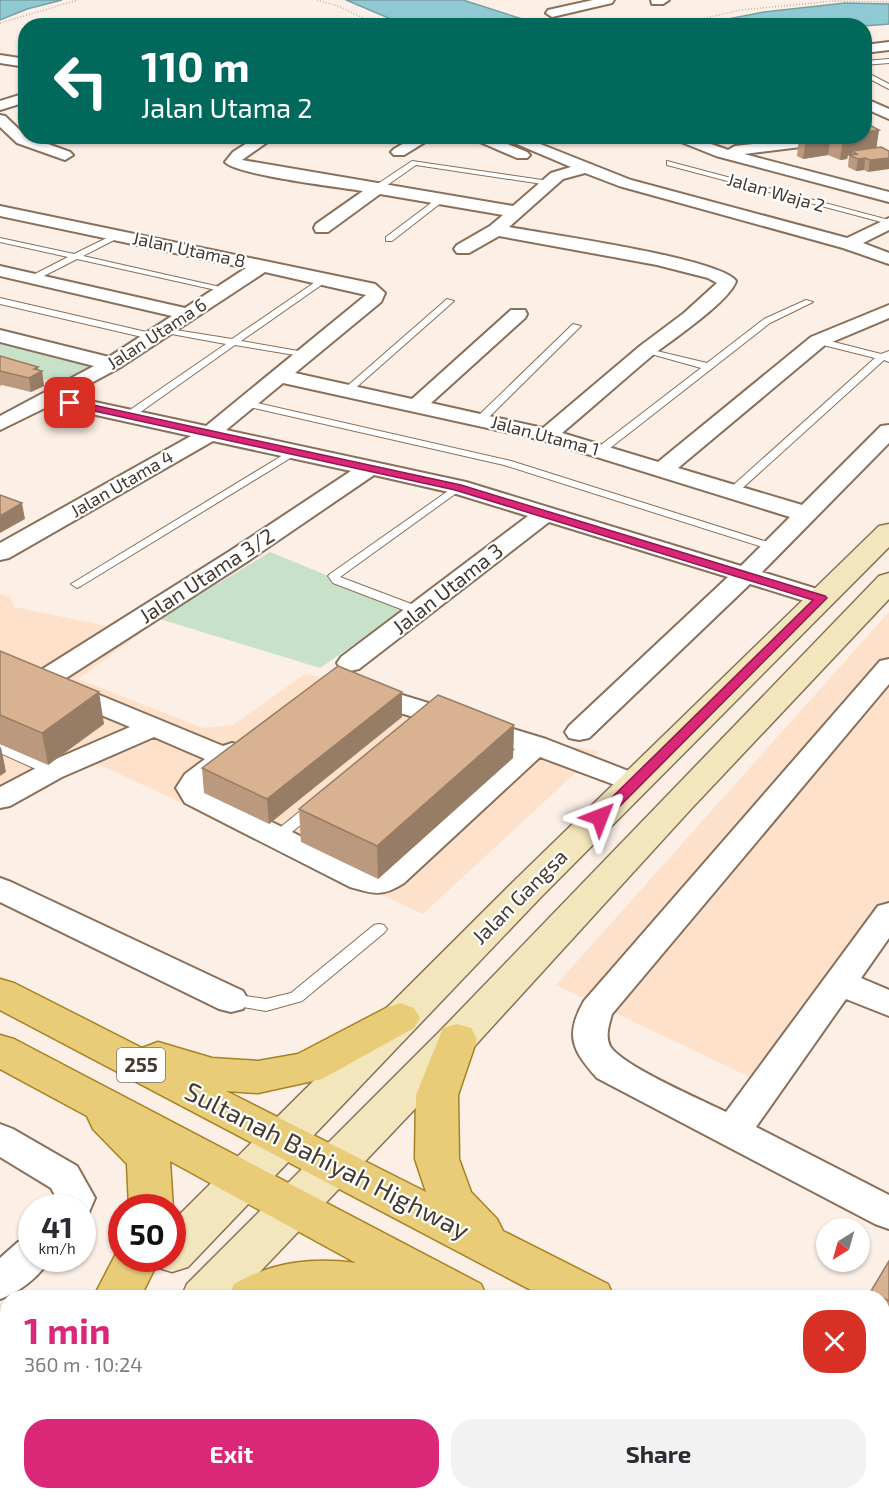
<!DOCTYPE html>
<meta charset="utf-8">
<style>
body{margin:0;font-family:"Exo 2",sans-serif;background:#f2f2f3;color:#2b2b33;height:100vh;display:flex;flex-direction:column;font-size:22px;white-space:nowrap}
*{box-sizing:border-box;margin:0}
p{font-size:20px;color:#7c7c81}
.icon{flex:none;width:33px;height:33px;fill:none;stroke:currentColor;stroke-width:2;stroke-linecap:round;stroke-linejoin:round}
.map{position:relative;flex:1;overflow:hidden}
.sheet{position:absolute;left:0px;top:1290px;width:890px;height:210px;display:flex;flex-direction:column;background:#fff;border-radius:24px 24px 0 0;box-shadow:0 2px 4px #0004}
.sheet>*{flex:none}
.banner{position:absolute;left:18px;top:18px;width:854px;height:126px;border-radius:24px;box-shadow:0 2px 4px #0004;background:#00695c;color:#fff;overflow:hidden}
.needle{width:39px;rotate:217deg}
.tools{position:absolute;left:816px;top:1218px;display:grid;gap:12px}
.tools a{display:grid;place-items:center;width:54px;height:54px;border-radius:50%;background:#fff;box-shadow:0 2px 4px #0004;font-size:30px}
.speed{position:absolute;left:18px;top:1194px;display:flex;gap:12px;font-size:30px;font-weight:700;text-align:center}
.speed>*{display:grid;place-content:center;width:78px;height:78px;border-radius:50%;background:#fff;box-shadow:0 2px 4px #0004;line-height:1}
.speed small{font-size:15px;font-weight:400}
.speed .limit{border:9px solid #d22;background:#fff;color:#111}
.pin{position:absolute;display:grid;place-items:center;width:51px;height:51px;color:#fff;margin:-26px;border-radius:12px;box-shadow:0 3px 9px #0006}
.me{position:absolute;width:66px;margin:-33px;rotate:45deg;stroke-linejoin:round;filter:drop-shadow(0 0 4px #0008)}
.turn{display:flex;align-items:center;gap:21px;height:126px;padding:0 24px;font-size:27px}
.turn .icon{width:78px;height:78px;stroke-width:2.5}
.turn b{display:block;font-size:42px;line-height:51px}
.round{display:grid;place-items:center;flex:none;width:63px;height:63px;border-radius:24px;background:#f2f2f3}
.summary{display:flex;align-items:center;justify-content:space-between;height:102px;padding:0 24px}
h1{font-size:36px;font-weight:700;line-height:45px;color:#db2777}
.action{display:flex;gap:12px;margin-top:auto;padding:12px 24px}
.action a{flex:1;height:69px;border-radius:24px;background:#db2777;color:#fff;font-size:24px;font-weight:700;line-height:69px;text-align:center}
.action a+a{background:#f2f2f3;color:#2b2b33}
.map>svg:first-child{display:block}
</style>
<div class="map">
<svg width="889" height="1500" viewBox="0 0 889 1500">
<rect width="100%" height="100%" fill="#fbefe6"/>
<!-- built -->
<path fill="#fde1ca" d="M0,594l10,3 4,10 127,26 -63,46 125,49 30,-3 72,-51 159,36 69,29 66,12 -176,163 -332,-153 -91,43z
M889,612v322l-110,157 -223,-106z
M112,1492l339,1 -5,7h-340z"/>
<!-- green -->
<path fill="#c8e1c9" d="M0,342l92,23 -31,19 -61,-16z
M270,552l137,56 -87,60 -160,-49z
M345,1493l97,-1v1l-6,7h-80z"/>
<!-- water -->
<path fill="#8fcad4" stroke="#799ea3" stroke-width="1.5" d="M0,0h62l-35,9 -27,11z
M346,0h117l78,25h-136z
M845,3l44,1v20l-25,2 -167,-1 67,-13z"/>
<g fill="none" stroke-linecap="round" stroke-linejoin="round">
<defs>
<path id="service" d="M889,59v4l-25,2v-4z
M864,71l25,13v5l-25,-13z
M756,136h8l14,10 -7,2z
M412,161l137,20 4,2 -4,2 -133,-20 -37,26h-6v-4z
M667,161l222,59v4l-222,-59z
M439,197l7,2 -54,42h-6v-4z
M117,233l4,2 -1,2 -37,19 146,33 -4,3 -148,-33 -45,23 -4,-3 1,-2 39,-20 -68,-15v-4l74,16z
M324,276l3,1v4l-86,60 63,11 5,3 -2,2 -72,-12 -103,73h-8v-4l102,-70 -60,-11 -3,-1v-4l69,11z
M0,298l155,36 5,3 -5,3 -155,-36z
M447,299l7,2 -103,91h-6v-4z
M806,300l7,2 -43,21 -165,129h-8v-4l104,-80 -57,-16v-4l63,15 57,-44z
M573,324l8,2 -96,95h-8v-4z
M818,338l63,16 8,-3v11l-5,-2 -147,133h-8v-4l146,-131 -60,-15v-4z
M244,400l267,61 266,84 2,2 -2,2h-8l-265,-84 -263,-60v-4z
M293,449l4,1v4l-216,132 -4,2 -6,-4z
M458,484l5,3 -1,2 -122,88 82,31 2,3 -2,3h-8l-81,-31 -5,-7 2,-2z
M0,744l57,24 2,3 -2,3h-10l-47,-21z
M314,803l5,1 2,3 -2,3 -37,30h-10l-2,-3 2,-3 37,-30z
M379,924l5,1 3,4 -3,4 -82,68 -36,10 -41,-7 -2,-4 2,-4 6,-2 35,5 25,-6 83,-68z"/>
<path id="minor" d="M593,0h21l-2,3 -60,14 -6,-4 2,-3z
M651,0h18l-6,4h-11z
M889,42v8l-25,3v-8z
M0,55l26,4v8l-26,-4z
M26,93v9l-26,8v-9z
M864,98l25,11v10l-25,-11z
M0,115l5,1 21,20 44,16 3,3 -8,5 -48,-17 -17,-16z
M258,136h18l-34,24 271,46 38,-33 20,-6 -73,-31h22l111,44 216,58 42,-20v12l-26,13 26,10v11l-46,-16 -224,-62 -34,-13 -22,6 -54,48c36,7 211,31 227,54 -6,20 -64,59 -82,73 -31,26 -61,53 -92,79l96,29 153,-125 78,-32v13l-64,27 -147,123 124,37 79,-79 8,-1v18l-127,129 68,21 4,5 -4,5 -9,3 -71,-22 -161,154 -10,2 -10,-2 -4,-6 4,-6 159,-149 -179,-55 -190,147 -9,2 -9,-2 -4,-6 4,-6 187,-141 -75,-23 -79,-18 -126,86 -185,119 160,66 9,-3 10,3 4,6 -10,11 -29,22v5l168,83 140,-124 -159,-50 -4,-6 4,-6 10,-2 10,2 170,52 98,38 5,6 -5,6 -10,3 -94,-35 -136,126c-22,14 -30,11 -54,4l-165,-84 -9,-15 9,-14 20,-15 -51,-22 -92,40 -52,29 -10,2v-21l42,-22 88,-38 -130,-54v-18l41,15 189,-119 121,-80 -138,-30 -204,117 -9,2v-17l191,-107 -140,-31 -51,25v-14l94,-50 -94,-24v-12l109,27 63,-41 -172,-40v-10l185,42 61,-40 -246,-52v-10l375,78 10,9 -4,9 -86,71 117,26 99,-89h14l2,4 -2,4 -94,85 112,25 97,-82 44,-33 33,-30 -9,-5 -51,-13 -158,-29 -30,17h-12l-3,-4 3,-4 33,-19 13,-11 -123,-21 -52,38h-12l-2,-4 2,-4 47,-33c-23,-4 -127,-16 -138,-29l8,-10zM265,272l101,23 -160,131 -139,-30 52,-28zM283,383l259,57 248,77 -49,49 -275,-84 -240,-52z
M416,136h19l-31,19h-10l-3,-3 3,-3z
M466,136h22l39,16 3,3 -3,3h-10z
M666,136h23l39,14 7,-4 92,-10 1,3 -11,6 -73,9 145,38v10l-173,-46z
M889,659v25l-277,330c-3,10 -7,22 -2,32 12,20 92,54 116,66l152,-206 11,-3v35l-28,40 28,12v26l-43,-17 -90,128 133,68v34l-14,-5 -278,-146c-24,-27 -33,-42 -13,-77l296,-340z
M0,878l11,4 232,109 5,9 -5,9 -12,3 -12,-3 -219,-107z
M0,1124l13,5 64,37 18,32 -9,21 -4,1v-12h-29l4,-9 -6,-11 -51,-31z
M32,1238v20h18c-9,18 -32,35 -50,41v-41l18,-16z
M471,1492h46l-3,8h-47z"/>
<path id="secondary" d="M889,524v23l-349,351 -352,369 -16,5 -16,-5 -4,-9h20v-36l343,-342 364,-354z
M889,573v26l-198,210 -220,241 -236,248h-54l6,-14 256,-256 436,-452z
M8,1396v51l-8,3v-51z
M8,1472v20h38l-3,8h-43v-24z"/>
<path id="primary" d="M0,979l14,4 128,65 16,-6 54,16 46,3 40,-7 88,-46 14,-5 14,5 6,10 -6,10 -92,51 -64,14 -32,-2 200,101 -11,-33 1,-64 27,-67 14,-4 14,4 6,11 -19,56 1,64 12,33 26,27 6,12 105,53 6,14h-68l-546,-288z
M0,1035l14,4 467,245 6,14h-259l6,-14c39,-22 78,-27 122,-21l-186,-102 3,47 -1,2v-2h-43l-2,-44 -34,-35 -6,-13 -87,-47z
M121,1244l1,14h38l-20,40h-47z
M882,1425l7,3v48l-7,-3z
M796,1492h63l3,8h-63z"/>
</defs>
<!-- service casing -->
<use href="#service" stroke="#89705b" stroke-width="2"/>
<!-- minor casing -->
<use href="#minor" stroke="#89705b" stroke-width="4"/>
<!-- secondary casing -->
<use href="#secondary" stroke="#89705b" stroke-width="3"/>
<!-- primary casing -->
<use href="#primary" stroke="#a68224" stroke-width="3"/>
<!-- path -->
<path stroke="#bdb1a8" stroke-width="1.5" stroke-dasharray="1 2" stroke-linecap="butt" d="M317,0l21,6 42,20
M0,23l78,-23
M672,26l68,-16 95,-9 54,1"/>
<!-- service -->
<use href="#service" fill="#fff" fill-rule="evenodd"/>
<!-- minor -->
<use href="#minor" fill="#fff" fill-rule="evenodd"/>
<!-- secondary -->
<use href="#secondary" fill="#f4e6bc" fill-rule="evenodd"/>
<!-- primary -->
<use href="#primary" fill="#e9cc78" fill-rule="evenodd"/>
</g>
<!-- wall -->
<path fill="#bb997e" d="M879,130l-11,42 -4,-2 -8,1 -8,-4 1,-12h-1l-1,4 -7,1 -12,-5 -25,4 -6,-3 2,-20h65z
M0,356l42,15 2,15 -13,6 -29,-7 -2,1z
M0,651l104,73 -56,41 -48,-21z
M402,717l-133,107 -65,-31 -2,-25z
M514,725l-1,33 -135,121 -77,-37 -2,-33z
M889,1261v61l-7,-3v-21h-13l2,-7z"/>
<!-- shaded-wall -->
<path fill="#987d66" d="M879,130l-3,21h-24v4h-4l-1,4 -7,1 3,-21 1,-3h20v-4z
M813,136h18l-3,19 -25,4 3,-21z
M865,158l-1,12 -8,1 2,-12z
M889,158v11l-21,3 2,-12z
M38,367v6l4,-2 2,15 -13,6 -2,-14 5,-9z
M22,503l3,16 -25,14v-17z
M99,692l5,32 -56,41 -6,-32z
M402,692v25l-133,107 -2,-25z
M514,725l-1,33 -135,121 -1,-33z
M1,747l5,25 -6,4v-28z"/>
<!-- building -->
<path fill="#d9b292" stroke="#987d66" stroke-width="1.5" d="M864,122l15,8 -15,2z
M838,136h10l2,2 -7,1z
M881,147l8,4v7l-19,2 -5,-2 -7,1 -9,-4 8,-1 -5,-3z
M0,356l38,11 -4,2 8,2 -13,7 -29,-7z
M0,495l22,8 -22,13z
M0,651l99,41 -57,41 -42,-18z
M338,666l64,26 -135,107 -65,-31z
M438,695l76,30 -137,121 -78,-37z
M889,1261v40l-18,-10z
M152,1492h110l11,8h-128z"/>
<!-- route -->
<path fill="#db2777" stroke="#8e194d" stroke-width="1.5" d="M70,400l391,85 364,111 2,2 -221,222h-11l-2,-3 2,-3 218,-214 -358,-110 -388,-85 -2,-2z"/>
<g text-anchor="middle" stroke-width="4.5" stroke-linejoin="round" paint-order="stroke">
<!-- far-street labels -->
<g font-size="18" fill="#453930" stroke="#fff">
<text transform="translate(776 193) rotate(16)" y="6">Jalan Waja 2</text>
<text transform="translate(189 250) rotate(12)" y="6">Jalan Utama 8</text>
<text transform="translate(157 334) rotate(-33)" y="6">Jalan Utama 6</text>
<text transform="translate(545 436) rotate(15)" y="6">Jalan Utama 1</text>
<text transform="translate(122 484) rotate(-30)" y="6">Jalan Utama 4</text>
</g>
<!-- shield labels -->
<rect fill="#fff" stroke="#7d746e" stroke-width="1.5" x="117" y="1048" width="48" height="34" rx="4.5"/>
<g font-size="20" font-weight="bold" fill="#453930">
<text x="141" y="1072">255</text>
</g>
<!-- street labels -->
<g font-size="21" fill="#453930" stroke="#fff">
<text transform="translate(207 576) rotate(-33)" y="7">Jalan Utama 3/2</text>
<text transform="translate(448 589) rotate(-38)" y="7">Jalan Utama 3</text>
<text transform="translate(520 897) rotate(-45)" y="7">Jalan Gangsa</text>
</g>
<!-- near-street labels -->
<g font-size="26" fill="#453930" stroke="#fff">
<text transform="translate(327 1161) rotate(27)" y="9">Sultanah Bahiyah Highway</text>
</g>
</g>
</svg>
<div class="tools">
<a><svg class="needle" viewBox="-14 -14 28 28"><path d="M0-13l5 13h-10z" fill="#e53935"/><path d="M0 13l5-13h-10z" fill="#7c7c81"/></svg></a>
</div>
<div class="speed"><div>41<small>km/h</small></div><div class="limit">50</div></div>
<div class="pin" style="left:70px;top:403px;background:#d93025"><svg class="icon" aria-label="arrive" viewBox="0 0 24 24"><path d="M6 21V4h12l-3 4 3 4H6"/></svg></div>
<svg class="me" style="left:600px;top:817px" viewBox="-20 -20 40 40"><path d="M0-17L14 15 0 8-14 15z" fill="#db2777" stroke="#fff" stroke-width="4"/></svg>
<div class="banner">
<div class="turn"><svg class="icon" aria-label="left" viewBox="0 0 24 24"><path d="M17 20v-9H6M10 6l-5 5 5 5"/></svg><div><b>110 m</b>Jalan Utama 2</div></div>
</div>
<section class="sheet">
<div class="summary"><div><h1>1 min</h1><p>360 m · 10:24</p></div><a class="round" style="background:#d93025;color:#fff"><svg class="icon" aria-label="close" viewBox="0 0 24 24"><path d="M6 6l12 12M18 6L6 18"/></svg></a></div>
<div class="action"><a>Exit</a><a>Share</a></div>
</section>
</div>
